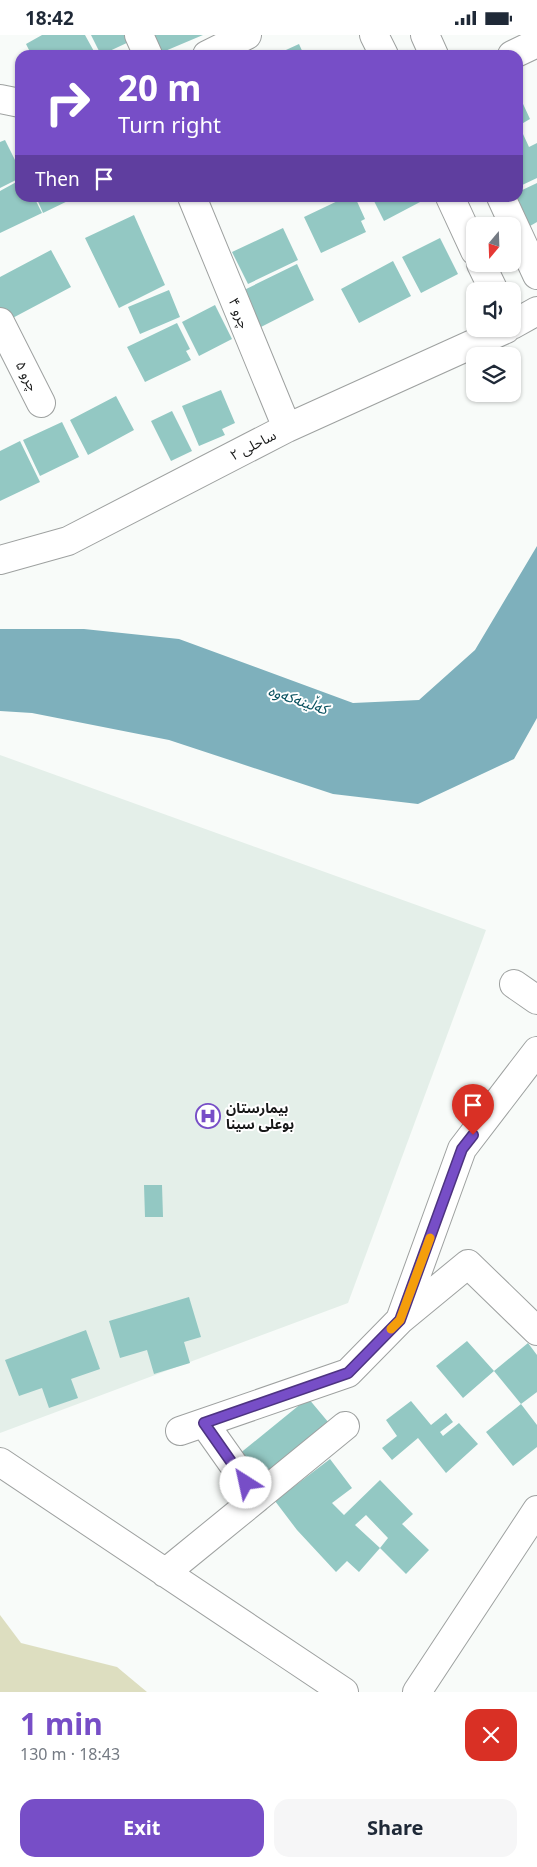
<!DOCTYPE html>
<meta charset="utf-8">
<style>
body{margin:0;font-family:"Noto Sans","Noto Sans Arabic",sans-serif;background:#f6f6f7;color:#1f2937;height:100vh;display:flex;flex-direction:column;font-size:19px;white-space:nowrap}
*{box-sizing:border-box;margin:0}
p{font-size:16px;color:#747a83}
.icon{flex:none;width:28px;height:28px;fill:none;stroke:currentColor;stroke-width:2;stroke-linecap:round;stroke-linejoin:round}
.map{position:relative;height:1657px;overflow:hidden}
.sheet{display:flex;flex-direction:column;background:#fff;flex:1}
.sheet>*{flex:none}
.top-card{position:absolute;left:15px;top:15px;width:508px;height:152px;border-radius:15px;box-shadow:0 1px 4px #0004;background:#774ec7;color:#fff;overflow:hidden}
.needle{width:32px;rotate:199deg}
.fabs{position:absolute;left:466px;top:182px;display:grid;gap:10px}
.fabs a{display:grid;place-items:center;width:55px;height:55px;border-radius:10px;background:#fff;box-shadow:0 1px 4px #0004;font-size:25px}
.pin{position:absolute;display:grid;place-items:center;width:42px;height:42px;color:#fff;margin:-51px -21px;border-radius:50% 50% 50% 0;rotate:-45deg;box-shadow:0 0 5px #0007}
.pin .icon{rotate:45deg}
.me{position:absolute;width:55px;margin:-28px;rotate:325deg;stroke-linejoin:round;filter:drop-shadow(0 0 4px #0008)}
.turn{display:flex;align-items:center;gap:18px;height:105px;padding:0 20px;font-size:22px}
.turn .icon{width:65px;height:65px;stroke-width:2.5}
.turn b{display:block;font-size:35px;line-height:42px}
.then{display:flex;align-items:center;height:48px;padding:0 20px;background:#0003;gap:10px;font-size:19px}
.round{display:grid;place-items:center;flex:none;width:52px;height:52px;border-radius:15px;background:#f6f6f7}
.overview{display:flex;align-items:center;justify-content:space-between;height:85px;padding:0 20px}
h1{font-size:30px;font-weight:700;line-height:38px;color:#774ec7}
.primary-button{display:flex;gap:10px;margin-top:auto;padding:10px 20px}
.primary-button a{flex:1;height:58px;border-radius:15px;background:#774ec7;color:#fff;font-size:20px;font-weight:700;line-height:58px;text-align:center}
.primary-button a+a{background:#f6f6f7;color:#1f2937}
.status{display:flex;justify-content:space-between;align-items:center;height:35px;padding:0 25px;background:#fff;direction:ltr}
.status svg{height:14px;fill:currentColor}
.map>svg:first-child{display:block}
</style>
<div class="status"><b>18:42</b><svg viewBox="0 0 49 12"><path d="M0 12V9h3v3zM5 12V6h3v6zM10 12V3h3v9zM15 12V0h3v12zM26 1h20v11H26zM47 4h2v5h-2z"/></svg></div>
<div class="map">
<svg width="537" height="1657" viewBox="0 0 537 1657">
<rect width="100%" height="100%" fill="#f8fbf9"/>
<!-- built -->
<path fill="#e4efe9" d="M0,720l486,175 -138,373 -348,130z"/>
<!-- green -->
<path fill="#dddec0" d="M0,1580l21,28 96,24 30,25h-147z"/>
<!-- water -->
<path fill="#7eb0bc" d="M537,511v172l-23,41 -96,45 -85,-10 -164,-54 -137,-27 -32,-2v-82h84l95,10 174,64 66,-3 56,-50z"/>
<!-- building -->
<path fill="#93c8c3" d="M42,0h43l11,20h-68l3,-1 -5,-10z
M91,0h37l3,6 -30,14z
M149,0h54l-45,19z
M299,9l5,11h-29z
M518,58l12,26 -12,7z
M523,99l6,13 8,-4v35l-19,9v-50z
M5,105l15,30v8l-20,10v-46z
M20,145v17h14l8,16 -42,20v-42z
M537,148v39l-7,4 -13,-29 1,-5z
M36,162h40l-33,16z
M346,162h9l10,22 -4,2 5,11 -45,21 -17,-36z
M372,162h48l2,4 -38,20z
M134,180l31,70 -46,23 -34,-70z
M283,193l15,32 -50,24 -16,-32z
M440,203l18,36 -37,19 -19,-36z
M51,215l20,37 -64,34 -7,-12v-32z
M393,226l18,35 -52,27 -18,-34z
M297,229l17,36 -55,28 -17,-37z
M169,255l11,27 -40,17 -12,-27z
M215,270l17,34 -33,17 -17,-34z
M177,288l13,26 -4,2 5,9 -46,22 -18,-35z
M221,355l14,33 -13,6 3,6 -26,11 -17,-40z
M116,361l18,34 -46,25 -18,-35z
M172,376l20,40 -21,10 -20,-40z
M62,387l17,35 -39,19 -17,-36z
M20,406l20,41 -40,19v-50z
M144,1150h18l1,32h-18z
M189,1262l12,40 -17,5 6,21 -36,11 -7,-24 -27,8 -11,-37z
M86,1295l14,39 -29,10 7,19 -29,10 -7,-20 -23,8 -14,-36z
M467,1306l27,30 -31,27 -27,-32z
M528,1308l9,12v37l-16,12 -27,-33z
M308,1363l26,31 -76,61 -25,-31z
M411,1366l20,24 15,-12 7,9 -13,10 3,4 16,-13 19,21 -32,29 -28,-35 -26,22 -10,-12 15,-12 -11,-16z
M521,1369l16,21v22l-24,19 -27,-34z
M330,1424l22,29 -20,15 12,12 36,-35 33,34 -11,10 27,26 -23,24 -26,-26 8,-10 -22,-23 -11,10 25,23 -21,24 -12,-11 -11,11 -39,-42 -22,-29z"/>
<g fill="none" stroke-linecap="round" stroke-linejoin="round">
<defs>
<path id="minor" d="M139,0l9,20
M374,0l10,20
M425,0l9,20
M207,20l40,-20
M512,20l25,-12
M0,64l20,4
M192,162l95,231
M450,162l25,54
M501,162l36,78
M481,229l13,27
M0,287l41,81
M512,290l25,-14
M0,525l68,-19 219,-113 219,-99
M514,949l23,16
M400,1285l62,-171 75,-98
M180,1396l168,-58 52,-53 68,-56 69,67
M0,1427l344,230
M257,1463l88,-72
M165,1538l92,-75 -53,-75
M417,1657l120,-182"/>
</defs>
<!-- minor casing -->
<use href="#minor" stroke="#9ea1a0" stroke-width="30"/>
<!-- minor -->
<use href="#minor" stroke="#fff" stroke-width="28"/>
</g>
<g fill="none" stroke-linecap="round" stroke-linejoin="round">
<defs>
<path id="route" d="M246,1448l-42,-60 144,-50 52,-53 62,-171 11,-14"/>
</defs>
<!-- route casing -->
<use href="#route" stroke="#4d3381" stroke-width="12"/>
<!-- route -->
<use href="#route" stroke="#774ec7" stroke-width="9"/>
<!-- slow -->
<path stroke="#f59e0b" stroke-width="9" d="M391,1294l9,-9 30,-82"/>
</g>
<!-- icons -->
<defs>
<symbol id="hospital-ring" viewBox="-11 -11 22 22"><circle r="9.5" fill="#fff" stroke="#774ec7" stroke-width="1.5"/><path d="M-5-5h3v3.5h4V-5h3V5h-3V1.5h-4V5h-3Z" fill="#774ec7"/></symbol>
</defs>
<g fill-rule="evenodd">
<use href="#hospital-ring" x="194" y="1067" width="28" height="28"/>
</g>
<g text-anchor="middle" stroke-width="4" stroke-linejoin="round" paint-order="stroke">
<!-- street labels -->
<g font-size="14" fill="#171818" stroke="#fff">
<text transform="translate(239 278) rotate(68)" y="5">چرو ۴</text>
<text transform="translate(27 341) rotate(63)" y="5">چرو ۵</text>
<text transform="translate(253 410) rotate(-27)" y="5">ساحلی ۲</text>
</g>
<!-- poi labels -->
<g font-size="14" font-weight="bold" fill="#171818" stroke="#fff" text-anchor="start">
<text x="226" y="1078">بیمارستان<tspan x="226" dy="16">بوعلی سینا</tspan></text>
</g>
<!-- water labels -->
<g font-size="15" font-style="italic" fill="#08515f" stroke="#fff">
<text transform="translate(298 665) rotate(19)" y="5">کەڵینەکەوە</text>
</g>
</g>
</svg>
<div class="fabs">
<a><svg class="needle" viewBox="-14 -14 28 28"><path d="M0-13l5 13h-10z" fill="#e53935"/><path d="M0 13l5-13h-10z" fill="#747a83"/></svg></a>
<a><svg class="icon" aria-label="sound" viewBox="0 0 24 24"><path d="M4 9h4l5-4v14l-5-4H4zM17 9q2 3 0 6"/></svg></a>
<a><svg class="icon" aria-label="layers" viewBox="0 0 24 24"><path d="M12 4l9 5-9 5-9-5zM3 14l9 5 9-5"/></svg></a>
</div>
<div class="pin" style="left:473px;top:1100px;background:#d93025"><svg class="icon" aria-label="arrive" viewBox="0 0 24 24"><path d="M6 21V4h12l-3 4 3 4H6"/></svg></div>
<svg class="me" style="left:246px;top:1448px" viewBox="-20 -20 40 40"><circle r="19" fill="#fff"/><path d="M0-13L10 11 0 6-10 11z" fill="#774ec7"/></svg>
<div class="top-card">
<div class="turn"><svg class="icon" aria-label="right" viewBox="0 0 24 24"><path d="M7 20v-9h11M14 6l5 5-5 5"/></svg><div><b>20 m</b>Turn right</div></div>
<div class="then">Then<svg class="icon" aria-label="arrive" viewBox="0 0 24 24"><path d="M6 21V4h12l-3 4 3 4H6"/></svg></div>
</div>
</div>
<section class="sheet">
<div class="overview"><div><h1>1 min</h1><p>130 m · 18:43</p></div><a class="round" style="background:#d93025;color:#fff"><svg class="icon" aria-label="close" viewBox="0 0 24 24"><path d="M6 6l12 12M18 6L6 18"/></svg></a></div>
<div class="primary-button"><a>Exit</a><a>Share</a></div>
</section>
